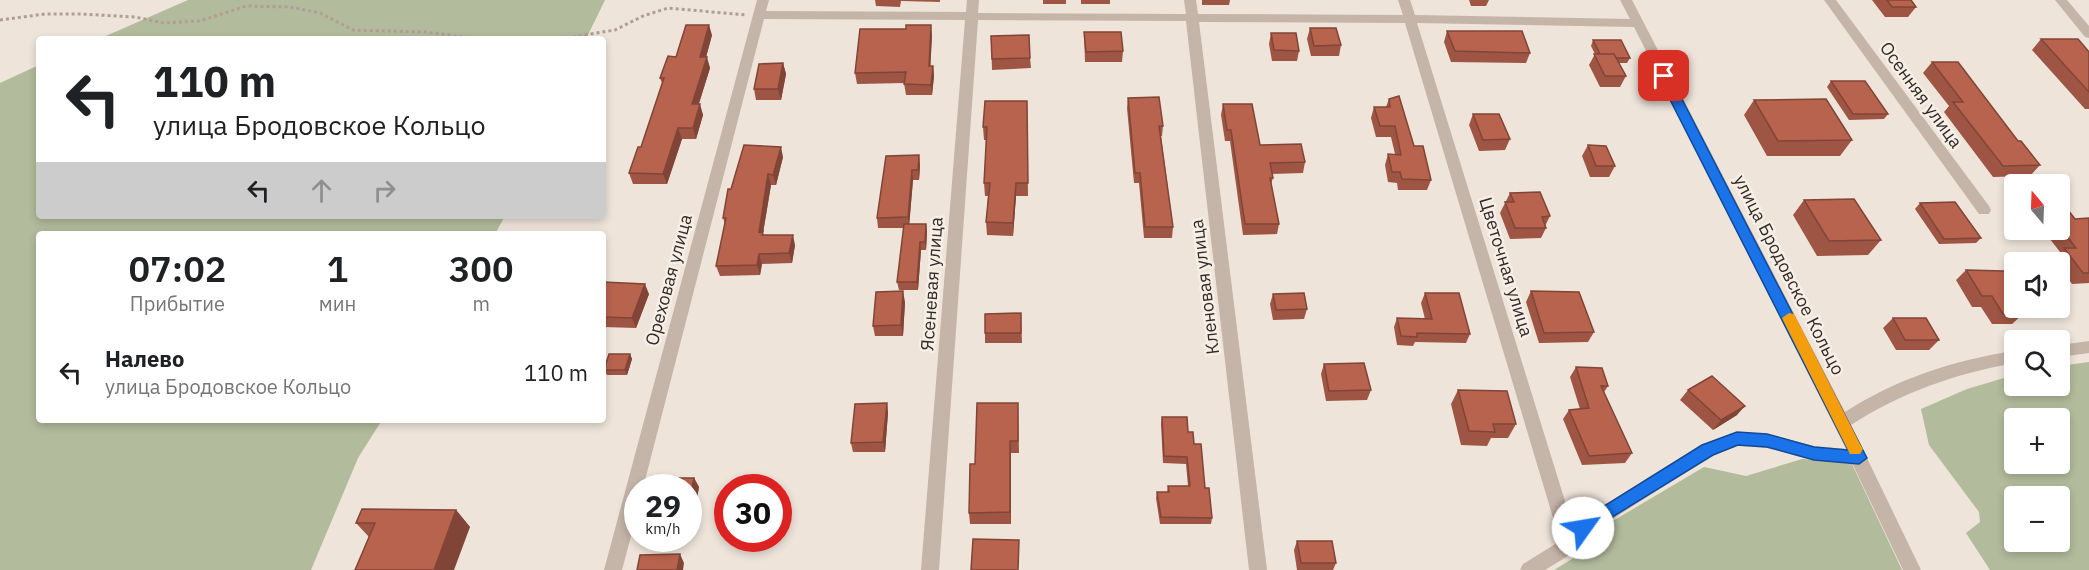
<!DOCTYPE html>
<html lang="ru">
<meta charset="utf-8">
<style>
body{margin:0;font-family:"IBM Plex Sans",sans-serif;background:#f6f6f6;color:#202124;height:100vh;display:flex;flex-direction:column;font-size:22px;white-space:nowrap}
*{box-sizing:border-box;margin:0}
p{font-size:20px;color:#757577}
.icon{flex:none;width:33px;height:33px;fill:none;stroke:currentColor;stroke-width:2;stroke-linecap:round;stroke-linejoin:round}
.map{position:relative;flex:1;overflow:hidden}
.side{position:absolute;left:36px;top:231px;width:570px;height:192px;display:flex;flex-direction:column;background:#fff;border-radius:6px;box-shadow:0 3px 9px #0003}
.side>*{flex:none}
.hud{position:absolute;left:36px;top:36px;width:570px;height:183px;border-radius:6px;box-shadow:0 3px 9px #0003;background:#fff;color:#202124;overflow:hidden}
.needle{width:39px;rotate:341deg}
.controls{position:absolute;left:2004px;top:174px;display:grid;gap:12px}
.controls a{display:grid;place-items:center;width:66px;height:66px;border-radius:6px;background:#fff;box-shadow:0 3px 9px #0003;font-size:30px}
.speed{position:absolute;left:624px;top:474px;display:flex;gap:12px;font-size:30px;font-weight:700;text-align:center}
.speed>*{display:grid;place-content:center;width:78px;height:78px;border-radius:50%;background:#fff;box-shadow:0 3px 9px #0003;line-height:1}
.speed small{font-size:15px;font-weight:400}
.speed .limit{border:9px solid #d22;background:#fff;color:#111}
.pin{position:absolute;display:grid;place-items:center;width:51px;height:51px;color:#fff;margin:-26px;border-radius:12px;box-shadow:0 3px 9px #0006}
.me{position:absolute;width:66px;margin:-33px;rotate:58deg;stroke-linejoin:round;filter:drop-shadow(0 0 4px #0008)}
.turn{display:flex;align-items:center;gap:21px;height:126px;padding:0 18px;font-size:27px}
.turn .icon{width:78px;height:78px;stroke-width:2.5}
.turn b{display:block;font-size:42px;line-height:51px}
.lanes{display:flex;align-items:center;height:57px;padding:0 18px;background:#0003;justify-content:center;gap:30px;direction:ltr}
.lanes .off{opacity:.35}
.eta{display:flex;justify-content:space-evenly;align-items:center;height:102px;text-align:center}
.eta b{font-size:36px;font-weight:600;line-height:42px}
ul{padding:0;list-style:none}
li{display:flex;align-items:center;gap:18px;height:78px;padding:0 18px}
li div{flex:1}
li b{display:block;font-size:22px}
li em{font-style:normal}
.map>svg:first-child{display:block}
</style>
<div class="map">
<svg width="2089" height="570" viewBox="0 0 2089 570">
<rect width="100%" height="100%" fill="#eee4da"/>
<!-- green -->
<path fill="#b2bb9c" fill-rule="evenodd" d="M188,0h417l-19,39h-487z
M39,65v151h466l-10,18h-456v186h343l-24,38 -47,112h-311v-487z
M2089,362v208h-99l-24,-37 14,-11 -1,-10 -50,-67 -8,-36 46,-20 47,-14v11h46v-20zM2014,418h46v46h-46zM2014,496h46v46h-46z
M1802,459l49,3 51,108h-348l31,-19 -1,-13 120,-71 42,9z"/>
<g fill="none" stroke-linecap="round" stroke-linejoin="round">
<!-- path -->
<path stroke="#b09e92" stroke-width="3" stroke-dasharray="3 3" stroke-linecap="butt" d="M0,20l45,-6h35l55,3 29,6 36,-2 46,-15 44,1 30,6 33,17 73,2 53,7
M561,39l54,-9 28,-14 25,-8 78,7"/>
<!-- minor -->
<path fill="#c5b4a8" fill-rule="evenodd" d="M757,0h12l-3,11 200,1 1,-12h12l-1,13 208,1 -2,-14h12l2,14 205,1 -5,-15h12l5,15 215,4 -10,-19h12l213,412c51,-33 109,-52 169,-61v12c-59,11 -112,29 -163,62l70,145h-18l-50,-105 -39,-5 -47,-12 -30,-2 -24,9 -124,79 -13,17 -31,19h-25l3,-6 37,-23 -155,-518 -206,-1 68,548h-18l-63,-549 -208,-1 -39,550h-18l44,-550 -201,-1 -121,469h-5v22l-16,60h-18zM1417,23l217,4 212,422 -32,-3 -47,-12 -30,-2 -36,13 -124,77 -4,5z
M1824,0h12l153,206 2,4 -2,4h-10z
M2055,0h12l22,26v12l-4,-1z
M2089,341v12l-29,4v-12z"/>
</g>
<!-- wall -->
<path fill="#9e5543" d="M875,0h65v2l-39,-1 -1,6 -24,-1z
M1043,0h23v4h-23z
M1081,0h29v4h-29z
M1202,0h28l-1,5h-27z
M1469,0h20l-3,6h-15z
M1872,0h39l5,7 -8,10h-23z
M1310,28l31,17 -2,11h-28l-4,-17z
M1447,31l83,22 -4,10 -75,-1 -7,-20z
M1084,32l39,19 -1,11h-37z
M1271,33l28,18 -2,10h-25l-3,-17z
M712,35l-6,22 4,11 -11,36 4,11 -7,24h-14l-15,45h-34l-4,-11 12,-26 21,-64 -2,-5 16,-21z
M932,35l-2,31h3l1,10 -2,19h-26l-2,-12 -47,1 -2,-11z
M991,36l39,22 1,10 -39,2z
M2041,39l48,13v57h-4l-53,-59z
M1593,40l37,18 -3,5h-8l7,13 -6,11h-20l-11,-22 6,-11 -4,-8z
M1932,62l86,79 22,24 -10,11 -37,1 -49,-65 5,-6 -26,-33z
M783,63l3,11 -5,26h-25l-2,-11z
M1831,81l57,33 -4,5 -35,1 -22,-33z
M1128,98l35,28 -1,10h-1l12,91 -1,11h-28l-5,-55h-5l-7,-75z
M1389,99l25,47 17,34 -4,10h-29l-1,-7 -9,-1 -3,-17 3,-11h7l-4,-17h-15l-5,-19 3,-11h12z
M1754,100l98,40 -12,16h-73l-23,-41z
M1027,101l1,95h-12l-3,40 -26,-1 -1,-13 2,-26h-3l-1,-13 2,-43h-2l-1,-13z
M1223,104l37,41 45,17 -2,11 -31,1 1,4 -2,6 8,40 -2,10 -34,1 -13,-94h-5l-4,-26z
M1473,114l37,25 -5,11 -26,1 -10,-26z
M1588,145l27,21 -6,11h-19l-8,-21z
M919,155l1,11 -1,14h-6l-4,44h17l1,8 -1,18h-5l-3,40h-19l-2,-8 7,-54h-26l-1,-10z
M783,157l-7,28h-5l-8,48 1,2 31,10 -3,18 -30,1 -2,11 -40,1 -4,-10 9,-42 -2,-6 8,-29z
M1510,193l40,23 -5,10 1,2 -5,10 -31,1 -10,-26z
M1804,200l77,40 -13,15 -51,1 -24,-41z
M2060,200l15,19 14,-1v65l-17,1 -12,-17v-5h-4l-3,-4 7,-6 -17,-22h17z
M2014,201v8l-3,-4z
M1920,203l61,35 -5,5 -37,1 -24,-35z
M1966,270l48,16v13l9,15 -11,10h-20l-11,-17h-9l-16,-27z
M603,282l46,12 -13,34 -33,-1z
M1531,291l63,41 -6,10 -49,1 -13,-41z
M1425,293l45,41 -4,9 -51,-1 -2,4 -16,-1 -3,-18 3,-9 28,1 -4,-16z
M1273,294l34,15 -3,10 -31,1 -3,-16z
M905,302l-2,34h-28l-2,-10z
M1021,313l1,30h-37v-10z
M1893,318l46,22 -10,10h-33l-13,-22z
M630,354l2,5 -5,16h-20l-3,-5z
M1324,364l47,26 -4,10 -41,1 -5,-27z
M1576,367l32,19 -4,6 28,61 -7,10 -43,2 -19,-46 6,-9 11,-1 -10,-32z
M1458,390l58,34 -8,14h-17l-4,8 -26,-1 -10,-41z
M1688,390l49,25 -24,15 -33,-30z
M887,403l1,10 -3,39h-32l-2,-9z
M1018,403l1,50h-8v71h-41l-1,-11 6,-49z
M1162,417l26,15 6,12 18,74 -1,6h-51l-4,-26 1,-6h10l1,-6h20l-2,-22 -23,-1 -2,-39z
M694,478l5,9 -6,32h-5v-31z
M456,510l14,17 -101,10 -13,-14z
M1297,541l39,22 -3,7h-36l-3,-20z"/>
<!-- shaded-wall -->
<path fill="#814537" d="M709,25l3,10 -7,26 2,-4 3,11 -15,47 -3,-11 8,-47z
M931,25l1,10 -2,41 -1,-10z
M783,63l3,11 -5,26 -3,-11z
M933,66l1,10 -2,19 -1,-10z
M700,104l3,11 -7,24 -3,-11z
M678,128l4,11 -15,45 -4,-10z
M781,147l2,10 -7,28 -3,-10z
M919,155l1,11 -1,14 -1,-10z
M912,170l1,10 -4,48 -1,-11z
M768,174l3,11 -8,48 3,9 -7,-10z
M1016,183v13l-3,40v-13z
M926,224l1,8 -1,18 -1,-8z
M793,235l2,10 -3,18 -3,-10z
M920,242l1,8 -3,40 -1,-8z
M759,254l3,10 -2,11 -3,-10z
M645,284l4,10 -13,34 -4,-10z
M903,291l2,11 -2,34 -2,-11z
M630,354l2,5 -5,16 -2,-5z
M887,403l1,10 -3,39 -2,-10z
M1745,406l-8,9 -24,15 8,-10z
M1010,441l1,12v71l-1,-12z
M694,478l5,9 -6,32 -5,-8v-4z
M456,510l14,17 -16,43h-20z
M680,554l4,9 -1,7h-6z"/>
<!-- building -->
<path fill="#b8634e" stroke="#814537" stroke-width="1.5" d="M1887,0h24l5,7h-24z
M686,25h23l-9,32h7l-15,47h8l-7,24h-15l-15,46 -34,-1 9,-26h3l23,-69h-4l8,-22 8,1z
M906,25h25l-2,41h4l-2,19 -27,-1 2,-12 -51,1 5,-44h46z
M1310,28h26l5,17 -27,1z
M1447,31h75l8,22 -75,-2z
M1084,32h37l2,19 -37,1z
M1271,33h25l3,18 -25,-1z
M1029,35l1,23 -38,1 -1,-23z
M2041,39h37l11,13v40z
M1593,40h28l9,18h-14l-2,-4h-14z
M1594,54h20l12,22h-21z
M1932,62h26l60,79h3l19,24 -37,1 -50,-64h10z
M783,63l-5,26h-24l5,-25z
M1831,81h34l23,33h-35z
M1399,96l15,50h9l8,34 -29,-1 -2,-7h-8l-4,-18 13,1 -6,-29h-15l-6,-19h16l-1,-8z
M1159,97l4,29h-4l14,101h-28l-5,-54h-5l-7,-75z
M1826,99l26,41 -74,1 -24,-41z
M985,101h42l1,82h-12l-3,40 -27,-1 4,-39h-6l3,-56h-4z
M1223,104h29l8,41 41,-1 4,18 -35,1 3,15h-3l9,46h-34l-14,-94h-4z
M1473,114h26l11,25 -27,1z
M744,145l37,2 -8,28 -5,-1 -9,58 4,-1 -1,4h31l-4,18 -30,1 -2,11 -41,1 10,-48h-3l5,-29h3z
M1588,145l18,1 9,20h-19z
M919,155l-1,15h-6l-4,47 -31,1 9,-62z
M1540,192l10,24 -8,1 4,11h-31l-10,-26h9l-4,-9z
M1854,199l27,41 -52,1 -25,-41z
M2060,200l15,19 14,-1v55h-6l-19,-25h12l-16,-21z
M1955,202l26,36 -37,1 -24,-36z
M904,224h22l-1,18h-5l-3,40h-20z
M1966,270l38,1 10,15v8h-4l4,7v7h5l4,6h-20l-11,-18h-10z
M603,282l42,2 -13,34 -29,-1z
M903,291l-2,34 -28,1 3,-34z
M1531,291l48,1 15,40 -50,1z
M1304,293l3,16 -31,1 -3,-16z
M1425,293h34l11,41 -53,-1v4l-16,-1 -4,-18 35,1z
M1021,313v20h-36v-19z
M1893,318h33l13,22h-34z
M609,354h21l-5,16h-21z
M1364,363l7,27 -42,1 -5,-27z
M1576,367l26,1 6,18h-7l31,67 -43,3 -20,-46 20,-2z
M1712,376l33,30 -24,14 -33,-30z
M1458,390l49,1 9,33h-23l2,8 -26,-1z
M887,403l-4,39 -32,1 4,-39z
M977,403h41v38h-8v71l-41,1 1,-49h5z
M1162,417h25l1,15h5l1,12h7l4,44h4l3,30 -51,-1 -4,-25h12l-1,-6h22l-3,-29 -23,-1z
M657,478h37l-6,29v-19h-32z
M362,509l94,1 -22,60h-79l20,-47h-19z
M973,539l46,1 -1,30h-47z
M1297,541h35l4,22h-35z
M680,554l-3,16h-40l3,-15z"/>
<!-- route -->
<path fill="#1a73e8" stroke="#114b97" stroke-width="1.5" d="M1664,72l6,4 197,382 -8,6 -45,-4 -47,-13 -29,-2 -25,10 -130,80 -6,-2 -2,-5 2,-5 125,-78 35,-13 30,2 47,13 34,3 -190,-374z"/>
<!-- slow -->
<path fill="#f59e0b" d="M1789,313l5,1 66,130 3,5 -3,5h-10l-68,-136z"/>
<g text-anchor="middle" stroke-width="5" stroke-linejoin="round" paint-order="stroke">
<!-- street labels -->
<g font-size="18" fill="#322a27" stroke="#f7eee6">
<text transform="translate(1921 95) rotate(54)" y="6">Осенняя улица</text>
<text transform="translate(1506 267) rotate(73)" y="6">Цветочная улица</text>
<text transform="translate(1789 275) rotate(63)" y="6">улица Бродовское Кольцо</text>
<text transform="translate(669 280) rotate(-75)" y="6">Ореховая улица</text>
<text transform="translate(932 284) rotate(-86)" y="6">Ясеневая улица</text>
<text transform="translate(1205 287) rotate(-97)" y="6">Кленовая улица</text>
</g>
</g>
</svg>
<div class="controls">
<a><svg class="needle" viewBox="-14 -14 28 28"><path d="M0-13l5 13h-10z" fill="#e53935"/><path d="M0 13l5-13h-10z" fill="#757577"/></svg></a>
<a><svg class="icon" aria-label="sound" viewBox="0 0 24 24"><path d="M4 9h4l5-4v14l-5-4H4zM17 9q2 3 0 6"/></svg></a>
<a><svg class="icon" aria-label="search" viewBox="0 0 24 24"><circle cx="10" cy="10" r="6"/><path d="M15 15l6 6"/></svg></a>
<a>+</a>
<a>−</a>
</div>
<div class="speed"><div>29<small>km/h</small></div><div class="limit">30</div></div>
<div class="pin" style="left:1664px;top:76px;background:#d93025"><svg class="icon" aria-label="arrive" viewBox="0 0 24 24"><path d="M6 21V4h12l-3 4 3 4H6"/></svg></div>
<svg class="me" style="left:1583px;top:528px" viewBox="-20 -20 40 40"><circle r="19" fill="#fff"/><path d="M0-13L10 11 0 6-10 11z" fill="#1a73e8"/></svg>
<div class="hud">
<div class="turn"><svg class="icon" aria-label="left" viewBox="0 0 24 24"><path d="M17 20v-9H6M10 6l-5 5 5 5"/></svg><div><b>110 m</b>улица Бродовское Кольцо</div></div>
<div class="lanes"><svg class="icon" aria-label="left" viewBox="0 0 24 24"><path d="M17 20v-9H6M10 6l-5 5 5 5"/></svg><svg class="icon off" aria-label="ahead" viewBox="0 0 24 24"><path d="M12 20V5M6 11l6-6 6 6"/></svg><svg class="icon off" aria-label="right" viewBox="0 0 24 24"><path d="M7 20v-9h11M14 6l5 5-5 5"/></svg></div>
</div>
<section class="side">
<div class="eta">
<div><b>07:02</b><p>Прибытие</p></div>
<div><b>1</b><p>мин</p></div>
<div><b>300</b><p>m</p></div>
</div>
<ul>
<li><svg class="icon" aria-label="left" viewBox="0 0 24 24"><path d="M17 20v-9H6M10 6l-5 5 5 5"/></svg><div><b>Налево</b><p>улица Бродовское Кольцо</p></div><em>110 m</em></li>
</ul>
</section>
</div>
